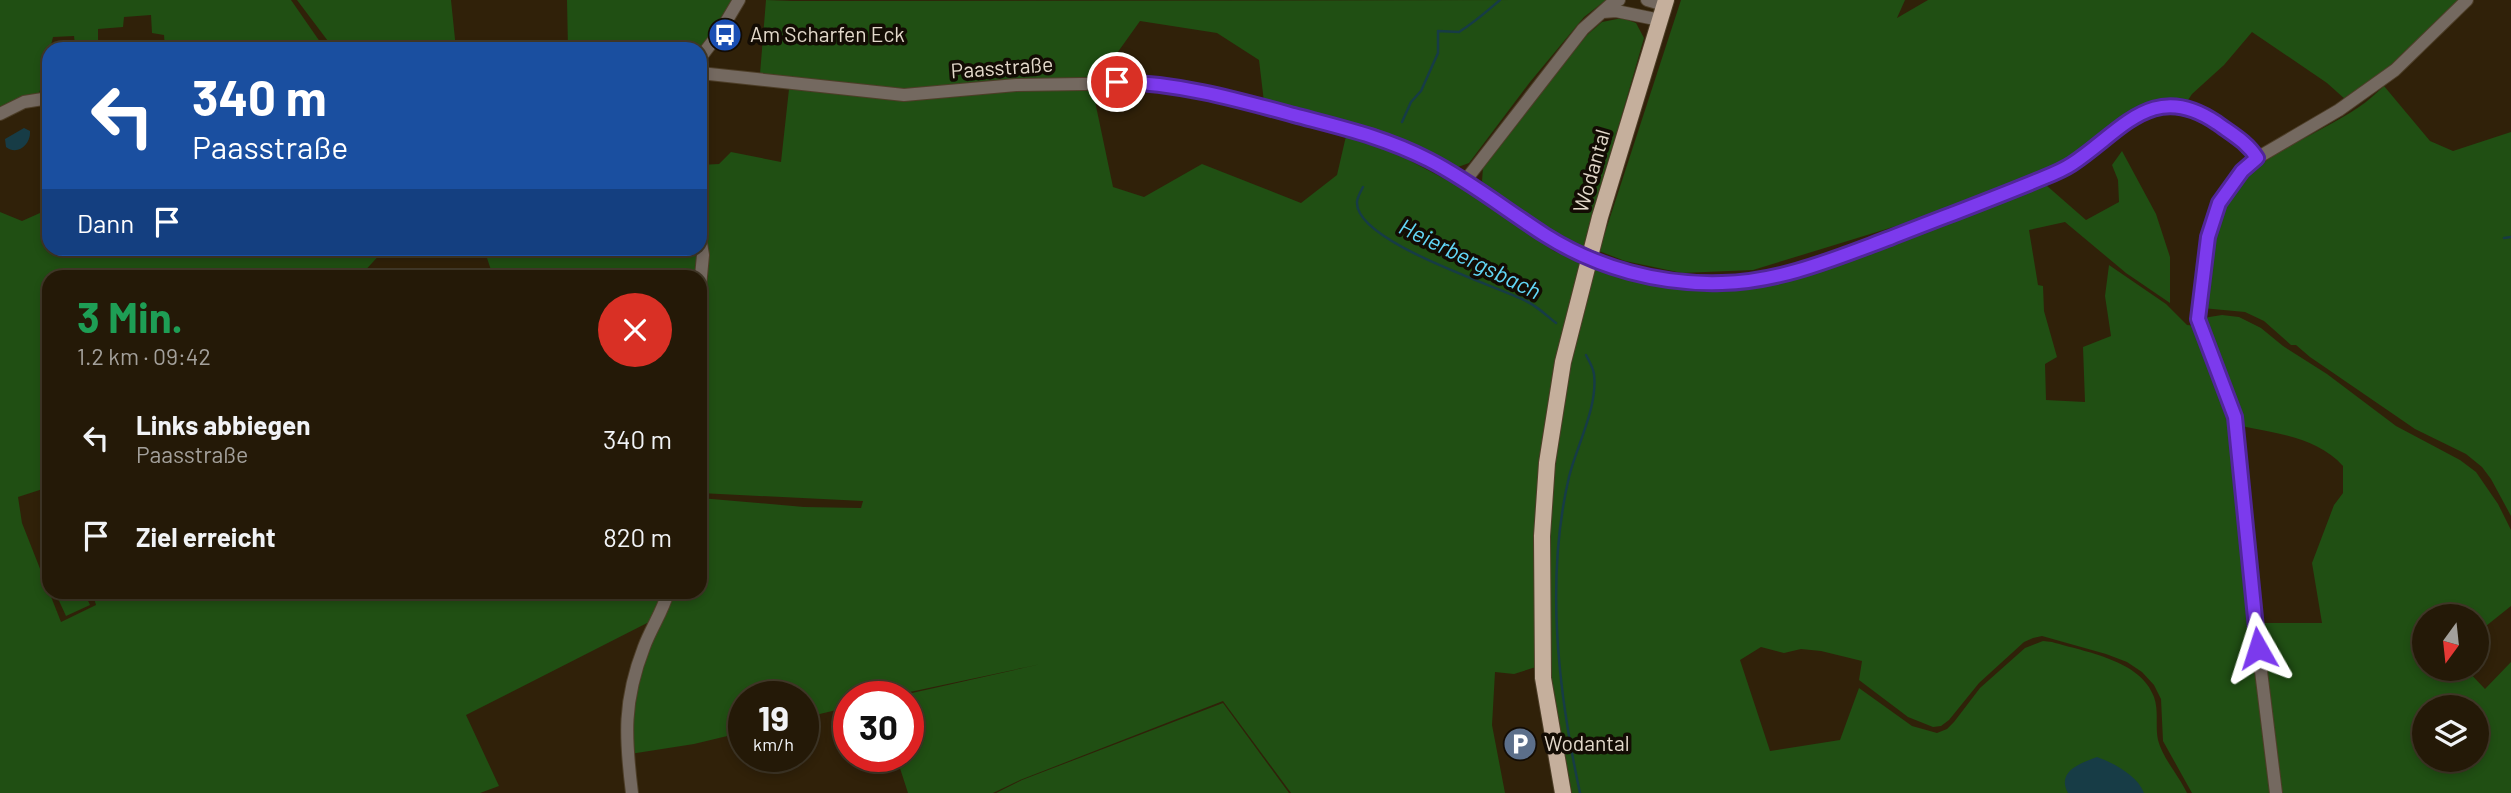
<!DOCTYPE html>
<html lang="de">
<meta charset="utf-8">
<style>
body{margin:0;font-family:Barlow,sans-serif;background:#2c2211;color:#f1f3f6;height:100vh;display:flex;flex-direction:column;font-size:26px;white-space:nowrap}
*{box-sizing:border-box;margin:0}
p{font-size:23px;color:#a3a09b}
.icon{flex:none;width:38px;height:38px;fill:none;stroke:currentColor;stroke-width:2;stroke-linecap:round;stroke-linejoin:round}
.map{position:relative;flex:1;overflow:hidden}
.details{position:absolute;left:42px;top:270px;width:665px;height:329px;display:flex;flex-direction:column;background:#241907;border-radius:21px;box-shadow:0 4px 10px #0003,0 0 0 2px #413828}
.details>*{flex:none}
.guide{position:absolute;left:42px;top:42px;width:665px;height:214px;border-radius:21px;box-shadow:0 4px 10px #0003,0 0 0 2px #413828;background:#1a4fa0;color:#fff;overflow:hidden}
.needle{width:46px;rotate:195deg}
.buttons{position:absolute;left:2412px;top:604px;display:grid;gap:14px}
.buttons a{display:grid;place-items:center;width:77px;height:77px;border-radius:50%;background:#241907;box-shadow:0 4px 10px #0003,0 0 0 2px #413828;font-size:35px}
.speed{position:absolute;left:728px;top:681px;display:flex;gap:14px;font-size:35px;font-weight:700;text-align:center}
.speed>*{display:grid;place-content:center;width:91px;height:91px;border-radius:50%;background:#241907;box-shadow:0 4px 10px #0003,0 0 0 2px #413828;line-height:1}
.speed small{font-size:18px;font-weight:400}
.speed .limit{border:10px solid #d22;background:#fff;color:#111}
.pin{position:absolute;display:grid;place-items:center;width:60px;height:60px;color:#fff;margin:-30px;border:4px solid #fff;border-radius:50%;box-shadow:0 2px 7px #0007}
.me{position:absolute;width:77px;margin:-38px;rotate:354deg;stroke-linejoin:round;filter:drop-shadow(0 0 5px #0008)}
.turn{display:flex;align-items:center;gap:24px;height:147px;padding:0 35px;font-size:32px}
.turn .icon{width:91px;height:91px;stroke-width:2.5}
.turn b{display:block;font-size:49px;line-height:60px}
.then{display:flex;align-items:center;height:66px;padding:0 35px;background:#0003;gap:14px;font-size:26px}
.round{display:grid;place-items:center;flex:none;width:74px;height:74px;border-radius:37px;background:#2c2211}
.overview{display:flex;align-items:center;justify-content:space-between;height:119px;padding:0 35px}
h1{font-size:42px;font-weight:700;line-height:52px;color:#1e9e55}
ul{padding:0;list-style:none}
li{display:flex;align-items:center;gap:21px;height:98px;padding:0 35px}
li div{flex:1}
li b{display:block;font-size:26px}
li em{font-style:normal}
.map>svg:first-child{display:block}
</style>
<div class="map">
<svg width="2511" height="793" viewBox="0 0 2511 793">
<rect width="100%" height="100%" fill="#302109"/>
<!-- green -->
<path fill="#204f13" fill-rule="evenodd" d="M0,0h291l34,49h-160l-1,-14 -12,-2 -1,-18 -27,2 -1,10 -25,2v16h-23l-1,-9 -21,1 -14,57 -39,14z
M297,0h154l5,49 -33,-3 -26,3h-63z
M567,0h167l-34,49h-132z
M766,0l27,1 813,-1 -22,17 -54,65 -61,81 -11,4 -38,-17 -156,-48 -5,-42 -42,-27 -77,-12 -40,56 -101,4 -99,10 -140,-17z
M1681,0h224l-8,18 31,-18h535l-70,67 -47,33 -19,-17 -75,-51 -28,33 -32,29 -6,9 -45,4 -61,49 -89,41 -238,73 -71,3 -57,-12 -26,-10z
M1622,18l14,5 8,15 -60,209 -49,-26 -49,-34 -4,-6 1,-13 56,-74 48,-59 15,-13z
M2384,86l46,55 23,10 58,-19v384l-20,-37 -9,-12 -16,-13 -51,-25 -105,-72 -14,-12h-5l-27,-24 -19,-9 -43,-4c3,-22 4,-47 9,-69 21,-81 87,-91 148,-132 9,-6 17,-14 25,-21z
M1092,87l21,100 31,10 58,-33 99,39 36,-28 9,-39 36,10 82,43 90,62 31,13 -30,108 -16,294 -25,8 -19,-2 -3,53 13,68h-214l-68,-92 -203,79 -27,13h-85l-11,-34 1,-3h10v-48l4,-15 129,-29 -150,32h-42v11l-46,11v-22h-59v36l-50,12 -64,10v-34l17,-68 25,-60h28v-94l104,9 57,1 2,-7 -163,-8v-194c12,-29 3,-48 0,-77 -2,-18 0,-38 0,-57l19,-1 12,-12 50,10 8,-73 118,9z
M2122,151l34,63 14,43v46l-44,-30 -61,-51 -36,8 9,55 5,1 1,25 13,46 -12,7 1,36 39,2 -2,-55 28,-11 -6,-40 4,-31 57,39 21,21 9,1 36,98 21,234 18,135h-79l-29,-52 -2,-42 -7,-14 -12,-13 -15,-10 -21,-8 -64,-18 -9,2 -9,4 -45,41 -30,37 -8,6 -8,1 -25,-10 -49,-37 3,-19 -41,-10 -20,-2 -17,4 -23,-6 -21,13 30,91 70,-11 19,-52 53,38 25,7 10,-4 7,-7 26,-34 45,-40 18,-7 9,1c33,10 89,18 102,55 5,14 1,29 4,43 4,17 21,36 29,53h-615l-22,-116 -5,-159 21,-152 26,-100 42,15 68,9 48,-1 81,-24 215,-80 40,35 33,-18 -1,-22 -6,-15z
M49,209v39l336,1 -25,27h-311v211l-31,10 4,26 39,99 35,-17 -4,-13h574l-13,28 -187,95 33,71 -19,7h-480v-581l22,9z
M484,249h215v27h-206z
M2222,315l17,2 22,11 22,18 44,28 69,52 64,34 16,12 22,32 13,26v76l-35,28v-18h-52v52l42,1 19,20 26,-27v131h-229l-22,-170h62l-10,-60 22,-58 9,-12v-27c-25,-28 -67,-33 -102,-40l-38,-108zM2424,707h52v53h-52z
M55,592h29l6,13 -24,11z
M1223,703l66,90h-293l26,-13z"/>
<!-- water -->
<path fill="#173c46" d="M24,128l6,3c1,13 -12,25 -24,16l-1,-8z
M2097,757c17,6 41,19 47,36h-76c-12,-22 13,-30 29,-36z"/>
<g fill="none" stroke-linecap="round" stroke-linejoin="round">
<!-- stream -->
<path stroke="#173c46" stroke-width="2.5" d="M1402,122l9,-20 10,-11 17,-38v-22l21,1c16,-10 28,-21 41,-32
M1363,187c-2,4 -6,11 -6,15 -2,40 138,83 169,99 11,5 21,15 30,22
M2504,238l7,-1
M1580,793c-22,-102 -35,-214 -11,-316 8,-32 29,-70 25,-103 -1,-7 -5,-13 -8,-19"/>
<defs>
<path id="minor" d="M1647,0l17,5
M1603,12l13,-1 44,9
M700,58l20,-26 19,-32
M700,73l204,22 112,-10 135,-2 81,15 142,37 59,27 129,83
M0,114l24,-12 25,-4
M1465,181l118,-152 27,-24 9,-5
M700,237l3,18 -3,32
M1616,268c44,13 91,18 137,13 42,-5 86,-25 126,-40 55,-20 110,-41 164,-62 13,-7 26,-13 38,-22 46,-35 77,-74 136,-34 15,11 30,19 40,35
M632,793c-7,-56 -9,-92 12,-146 7,-19 19,-36 24,-55
M2276,793l-21,-171 -20,-205 -37,-98 10,-82 11,-34 23,-32 15,-13 82,-48 56,-40 72,-70"/>
<path id="major" d="M1563,793l-20,-115 -1,-142 5,-73 16,-101 37,-145 66,-217"/>
</defs>
<!-- minor casing -->
<use href="#minor" stroke="#4d3e28" stroke-width="14"/>
<!-- major casing -->
<use href="#major" stroke="#4d3e28" stroke-width="18"/>
<!-- minor -->
<use href="#minor" stroke="#746960" stroke-width="12"/>
<!-- major -->
<use href="#major" stroke="#c5af9c" stroke-width="16"/>
<defs>
<path id="minor-bridge" d="M1562,245l54,23"/>
</defs>
<!-- minor-bridge casing -->
<use href="#minor-bridge" stroke="#4d3e28" stroke-width="14" stroke-linecap="butt"/>
<!-- minor-bridge -->
<use href="#minor-bridge" stroke="#746960" stroke-width="12"/>
</g>
<g fill="none" stroke-linecap="round" stroke-linejoin="round">
<defs>
<path id="route" d="M1117,82c61,1 118,17 177,33 49,13 90,22 135,45 41,21 77,50 116,75 52,33 115,50 177,48 58,-1 114,-25 168,-45 51,-20 102,-39 153,-60 10,-4 20,-8 29,-14 50,-33 81,-85 145,-41 15,11 30,19 40,35l-15,13 -23,32 -11,34 -10,82 37,98 23,231"/>
</defs>
<!-- route casing -->
<use href="#route" stroke="#51269a" stroke-width="18"/>
<!-- route -->
<use href="#route" stroke="#7c3aed" stroke-width="12"/>
</g>
<!-- icons -->
<defs>
<symbol id="bus-disc" viewBox="-11 -11 22 22"><circle r="9.5" fill="#1a4fb4" stroke="#130c04"/><path d="M-5-6H5V4H4V6H2V4H-2V6H-4V4H-5ZM-3.5-4V0h7V-4ZM-3.5 1.2v1.5H-2V1.2ZM2 1.2v1.5H3.5V1.2Z" fill="#fff"/></symbol>
<symbol id="parking-disc" viewBox="-11 -11 22 22"><circle r="9.5" fill="#5c6f8a" stroke="#130c04"/><path d="M-3.5-5.5H1a3.5 3.5 0 0 1 0 7H-1V5.5H-3.5ZM-1-3.4V-.6H.8a1.4 1.4 0 0 0 0-2.8Z" fill="#fff"/></symbol>
</defs>
<g fill-rule="evenodd">
<use href="#bus-disc" x="706" y="16" width="38" height="38"/>
<use href="#parking-disc" x="1501" y="725" width="38" height="38"/>
</g>
<g text-anchor="middle" stroke-width="7" stroke-linejoin="round" paint-order="stroke">
<!-- poi labels -->
<g font-size="21" fill="#e3d9cb" stroke="#130c04" text-anchor="start">
<text x="750" y="42">Am Scharfen Eck</text>
<text x="1544" y="751">Wodantal</text>
</g>
<!-- street labels -->
<g font-size="21" fill="#e3d9cb" stroke="#130c04">
<text transform="translate(1002 68) rotate(-4)" y="7">Paasstraße</text>
<text transform="translate(1592 171) rotate(-74)" y="7">Wodantal</text>
</g>
<!-- water labels -->
<g font-size="23" font-style="italic" fill="#62d7f7" stroke="#130c04">
<text transform="translate(1470 259) rotate(26)" y="8">Heierbergsbach</text>
</g>
</g>
</svg>
<div class="buttons">
<a><svg class="needle" viewBox="-14 -14 28 28"><path d="M0-13l5 13h-10z" fill="#e53935"/><path d="M0 13l5-13h-10z" fill="#a3a09b"/></svg></a>
<a><svg class="icon" aria-label="layers" viewBox="0 0 24 24"><path d="M12 4l9 5-9 5-9-5zM3 14l9 5 9-5"/></svg></a>
</div>
<div class="speed"><div>19<small>km/h</small></div><div class="limit">30</div></div>
<div class="pin" style="left:1117px;top:82px;background:#d93025"><svg class="icon" aria-label="arrive" viewBox="0 0 24 24"><path d="M6 21V4h12l-3 4 3 4H6"/></svg></div>
<svg class="me" style="left:2258px;top:648px" viewBox="-20 -20 40 40"><path d="M0-17L14 15 0 8-14 15z" fill="#7c3aed" stroke="#fff" stroke-width="4"/></svg>
<div class="guide">
<div class="turn"><svg class="icon" aria-label="left" viewBox="0 0 24 24"><path d="M17 20v-9H6M10 6l-5 5 5 5"/></svg><div><b>340 m</b>Paasstraße</div></div>
<div class="then">Dann<svg class="icon" aria-label="arrive" viewBox="0 0 24 24"><path d="M6 21V4h12l-3 4 3 4H6"/></svg></div>
</div>
<section class="details">
<div class="overview"><div><h1>3 Min.</h1><p>1.2 km · 09:42</p></div><a class="round" style="background:#d93025;color:#fff"><svg class="icon" aria-label="close" viewBox="0 0 24 24"><path d="M6 6l12 12M18 6L6 18"/></svg></a></div>
<ul>
<li><svg class="icon" aria-label="left" viewBox="0 0 24 24"><path d="M17 20v-9H6M10 6l-5 5 5 5"/></svg><div><b>Links abbiegen</b><p>Paasstraße</p></div><em>340 m</em></li>
<li><svg class="icon" aria-label="arrive" viewBox="0 0 24 24"><path d="M6 21V4h12l-3 4 3 4H6"/></svg><div><b>Ziel erreicht</b></div><em>820 m</em></li>
</ul>
</section>
</div>
